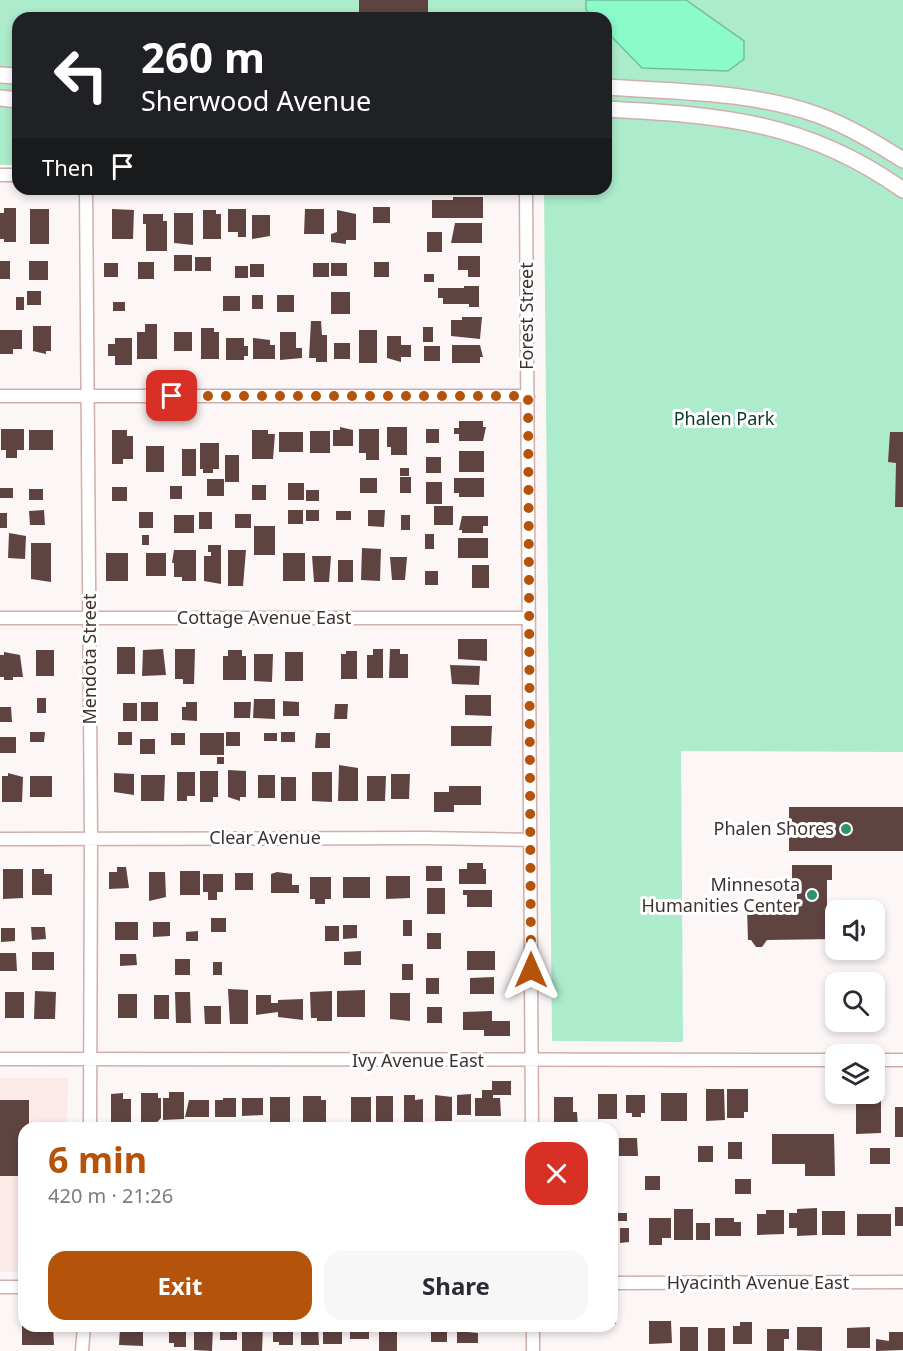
<!DOCTYPE html>
<meta charset="utf-8">
<style>
body{margin:0;font-family:"Noto Sans",sans-serif;background:#f7f7f7;color:#2b2b33;height:100vh;display:flex;flex-direction:column;font-size:22px;white-space:nowrap}
*{box-sizing:border-box;margin:0}
p{font-size:20px;color:#7c7c81}
.icon{flex:none;width:33px;height:33px;fill:none;stroke:currentColor;stroke-width:2;stroke-linecap:round;stroke-linejoin:round}
.map{position:relative;flex:1;overflow:hidden}
.panel{position:absolute;left:18px;top:1122px;width:600px;height:210px;display:flex;flex-direction:column;background:#fff;border-radius:18px;box-shadow:0 3px 9px #0003}
.panel>*{flex:none}
.guide{position:absolute;left:12px;top:12px;width:600px;height:183px;border-radius:18px;box-shadow:0 3px 9px #0003;background:#202124;color:#fff;overflow:hidden}
.controls{position:absolute;left:825px;top:900px;display:grid;gap:12px}
.controls a{display:grid;place-items:center;width:60px;height:60px;border-radius:12px;background:#fff;box-shadow:0 3px 9px #0003;font-size:30px}
.pin{position:absolute;display:grid;place-items:center;width:51px;height:51px;color:#fff;margin:-26px;border-radius:12px;box-shadow:0 3px 9px #0006}
.me{position:absolute;width:66px;margin:-33px;rotate:0deg;stroke-linejoin:round;filter:drop-shadow(0 0 4px #0008)}
.turn{display:flex;align-items:center;gap:21px;height:126px;padding:0 30px;font-size:27px}
.turn .icon{width:78px;height:78px;stroke-width:2.5}
.turn b{display:block;font-size:42px;line-height:51px}
.then{display:flex;align-items:center;height:57px;padding:0 30px;background:#0003;gap:12px;font-size:22px}
.round{display:grid;place-items:center;flex:none;width:63px;height:63px;border-radius:18px;background:#f7f7f7}
.head{display:flex;align-items:center;justify-content:space-between;height:102px;padding:0 30px}
h1{font-size:36px;font-weight:700;line-height:45px;color:#b45309}
.cta{display:flex;gap:12px;margin-top:auto;padding:12px 30px}
.cta a{flex:1;height:69px;border-radius:18px;background:#b45309;color:#fff;font-size:24px;font-weight:700;line-height:69px;text-align:center}
.cta a+a{background:#f7f7f7;color:#2b2b33}
.map>svg:first-child{display:block}
</style>
<div class="map">
<svg width="903" height="1351" viewBox="0 0 903 1351">
<rect width="100%" height="100%" fill="#fdf6f6"/>
<!-- built -->
<path fill="#fbeae8" d="M0,1078h68l-1,50h-43v144h-24z"/>
<!-- green -->
<path fill="#acebcc" d="M0,0h903v752l-222,-1 2,291 -131,-1 -8,-852h62v-171h-588v147h-18z"/>
<!-- water -->
<path fill="#8bfbca" stroke="#74be9c" stroke-width="1.5" d="M586,0h100l58,41v18l-16,12 -86,-3 -36,-37v-13h-12l-8,-8z"/>
<!-- building -->
<path fill="#5f4341" d="M359,0h69v18h-69z
M453,197h30v21h-51v-18h21z
M373,207h17v16h-17z
M4,208h12v34h-12v-3h-4v-26h4z
M30,209h19v35h-19z
M112,209l22,1 -1,29h-21z
M228,209h18v28h-8v-5h-10z
M305,209h19v25h-20z
M203,210h13v4h5v25h-18z
M337,210l19,4v26h-10v4l-15,-2v-8l6,-2z
M174,213h19v32l-19,-2z
M143,214h20v7h4v30h-21v-27h-3z
M252,215h18v21l-18,3z
M455,223h27v20h-31z
M427,232h15v20h-15z
M174,255h18v16h-18z
M458,256h22v21h-12v-7h-10z
M195,257h16v14h-16z
M0,261h10v18h-10z
M29,261h19v19h-19z
M138,262h16v17h-16z
M374,262h15v15h-15z
M104,263h14v14h-14z
M313,263h16v14h-16z
M331,263h16v13h-16z
M250,264h14v13h-14z
M235,266h13v12h-13z
M424,274h10v8h-10z
M464,286h15v21h-10v-3h-26v-6h-5v-10h26z
M27,291h14v14h-14z
M331,292h19v22h-19z
M252,295h11v14h-11z
M277,295h17v17h-17z
M223,296h17v15h-17z
M16,297h8v13h-8z
M113,302h12v9h-12z
M462,317h20l-2,22 -29,-3v-16h11z
M311,321h10l1,14h5v27h-11v-4h-7z
M145,324h12v35h-20v-27h8z
M33,326h18v25h-5v3l-13,-3z
M423,327h10v15h-10z
M201,328h13v4h5v27h-18z
M0,330h22v19h-9v5h-13z
M359,330h18v33h-18z
M174,332h18v19h-18z
M280,332h16v16h6v10l-22,2z
M387,336h14v9h10v12h-10v5l-14,-4z
M115,338h17v27h-17v-9h-7v-12h7z
M226,338h18v8h4v10h-4v4h-18z
M253,338l17,2v5h5v14h-22z
M334,343h16v16h-16z
M452,345h28l3,12h-3v6h-28z
M424,346h16v15h-16z
M459,421h24v6h3l-3,14h-24v-7h-5v-6h5z
M340,427l13,3v16h-20v-16h7z
M387,427h20v28h-16v-8h-4z
M1,429h23v21h-7v8h-11v-8h-5z
M359,429h20v31h-13v-7h-7z
M426,429h13v14h-13z
M29,430h24v20h-24z
M112,430h15v6h6v23h-10v5h-11z
M252,430h16v4h7l-2,25h-21z
M310,431h20v22h-20z
M279,432h24v20h-24z
M890,432h13v75h-8l1,-44 -8,-1z
M200,443h19v26h-6v4h-10v-4h-3z
M146,446h18v26h-18z
M182,449h14v27h-14z
M459,451h25v21h-25z
M225,455h14v27h-14z
M426,457h15v16h-15z
M400,468h9v8h-9z
M400,477h11v16h-11z
M360,478h17v15h-17z
M454,478h30v19h-25v-4h-5z
M207,479h17v17h-17z
M426,482h16v22h-16z
M288,483h16v17h-16z
M252,485h14v15h-14z
M170,486h12v13h-12z
M112,487h15v14h-15z
M0,488h13v10h-13z
M29,489h14v11h-14z
M306,490h13v11h-13z
M434,506h19v19h-19z
M44,510l1,15h-15l-1,-14z
M288,510h15v14h-15z
M306,510h13v11h-13z
M368,510h17l-1,17 -16,-1z
M336,511h15v9h-15z
M139,512h14v16h-14z
M199,512h13v17h-13z
M0,513h7v15h-7z
M235,514h16v14h-16z
M174,515h20v18h-20z
M401,515h9v15h-9z
M462,516h26v10h-5v7h-21v-3h-3z
M254,526h21v29h-21z
M9,533l17,3 -1,23 -17,-1z
M425,534h9v15h-9z
M142,535h7v10h-7z
M458,538h30v20h-30z
M31,543h20v39l-20,-3z
M208,545h13v39l-17,-3v-25h7v-4h-3z
M362,548l19,1 -1,32 -19,-1z
M174,550h22v31h-14v-4h-8v-14h-2z
M228,550h18l-3,36h-15z
M106,553h22v28h-22z
M146,553h20v23h-20z
M283,553h22v28h-22z
M312,556h19l-2,26h-15z
M390,557h17l-2,23h-13z
M338,560h15v22h-15z
M472,565h17v23h-17z
M425,571h13v14h-13z
M458,639h29v22l-29,-2z
M117,647h18v27h-18z
M163,649l3,26 -24,1 1,-26z
M175,649h20l-1,35h-11v-5h-8z
M373,649h10v29h-16v-23h6z
M390,649h10v5h8v24h-19z
M36,650h18v26h-18z
M228,650h14v6h4v24h-23v-24h5z
M346,651h11v28h-16v-25h5z
M4,652l16,3 3,22h-10v3h-9v-3h-4v-22h4z
M285,652h18v29h-18z
M254,654h19l-1,28 -18,-1z
M450,665l30,1 -1,19 -27,-1z
M465,695h26v21l-26,-1z
M37,698h9v15h-9z
M254,699h21v20l-22,-1z
M283,701l16,1v14h-16z
M141,702h17v19h-17z
M186,702h11v19l-15,-1v-13h4z
M234,702h17l-1,16h-16z
M123,703h14v18h-14z
M335,704h13l-1,15h-13z
M0,707h11l1,15h-12z
M451,726h41l-1,20h-40z
M30,732h15l-1,10h-14z
M118,732h14v13h-14z
M226,732h14v14h-14z
M281,732h14v10h-14z
M171,733h14v12h-14z
M200,733h24v22h-24z
M264,733h13v8h-13z
M316,733h14v15h-15z
M0,737h16v16h-16z
M140,739h15v15h-15z
M217,757h7v7h-7z
M339,765l19,3v33h-20z
M228,770l18,1v26h-6v4l-12,-4z
M200,771h18v26h-5v5h-13z
M177,772h18v24h-8v5h-10z
M312,772h20v30l-20,-1z
M8,773l15,4 -1,25h-20v-26h6z
M114,773l20,1v21l-20,-3z
M391,774h19l-1,25h-18z
M141,775h24l-1,26h-23z
M258,775h17v23h-17z
M30,776h22v21h-22z
M367,776h19l-1,25h-18z
M281,777h15v24h-15z
M449,786h32v19h-27v7h-20v-20h15z
M789,807h114v44h-114z
M467,863h16v6h3v15h-27v-15h8z
M792,865h40v15h-5v29h9v30l-69,1 -5,7h-6l-5,-7h-3l-1,-31h50v-29h-5z
M426,866h16v15h-16z
M117,867h9l3,21 -20,1v-17h8z
M3,869h20v29l-20,1z
M32,869h12v5h8v21h-20z
M180,871h20v24h-20z
M149,872h16l1,25 -17,4z
M277,872l15,2v11h7v8h-28v-19z
M235,873h18v17h-18z
M203,874h20v18h-6v8h-9v-8h-5z
M386,876h24v22l-24,1z
M310,877h21v22h-6v5h-10v-5h-5z
M343,877h27v21h-27z
M427,888h18v26h-18z
M463,890h29v17h-25v-12h-4z
M874,909h3v31h-3z
M211,918h15v14h-15z
M403,920h9v16h-9z
M115,922h23v18h-23z
M153,922h17v14l-17,1z
M343,925h14v13l-14,1z
M325,926h14v15h-14z
M31,927h14l1,12 -14,1z
M1,928h14v13l-14,1z
M198,931v10h-12v-9z
M427,933h14v16h-14z
M361,951v14h-17v-13z
M467,951h28v19h-28z
M32,952h22v18h-22z
M0,953h16l1,18h-17z
M120,954h16l1,11 -17,1z
M175,959h15v16h-15z
M213,962h9v13h-9z
M402,964h11v16h-11z
M494,977v17h-24v-16z
M426,978h13v16h-13z
M228,989l20,1v34h-18z
M365,990v27h-28v-26z
M35,991l21,1 -1,27h-21z
M332,991v30h-15v-3h-6l-1,-26z
M5,992h19v26h-19z
M175,992h15l1,31h-15z
M390,993h20v28l-20,-2z
M118,994h19v24h-19z
M154,995h15v24h-15z
M256,995h15v8h7v-3l25,-1v21l-25,-3v-5l-22,3z
M204,1006h17v18h-16z
M427,1007h15v16h-15z
M492,1011v10h18v15h-26v-6h-21v-18z
M492,1081h19v14h-18v3h7l1,18h-26v-18h7v-8h10z
M706,1089h18l1,31 -19,1z
M727,1089h21v23h-4v6h-17z
M169,1092h15v27l-21,1v-22h6z
M123,1093v6h8v26h-20v-31z
M141,1093h17v5h3v20l-9,10h-11z
M661,1093h26v28h-26z
M471,1094v21h-14v-20z
M598,1094h19v25h-19z
M404,1095h11v5l8,-1v24l-19,1z
M435,1095l17,2v24h-17z
M626,1095h19v18h-4v4h-9v-4h-6z
M303,1096h18v4h5v28h-23z
M376,1096h17v27h-17z
M270,1097h20v31h-20z
M351,1097h20v30l-20,1z
M554,1097h19v15h4l1,16h-24z
M223,1098h13v19h-21v-17h8z
M242,1098h21v17l-21,1z
M0,1100h29v28h-5v48h-24z
M189,1100h20v17h-24z
M856,1100h25v33l-25,1z
M895,1107h8v30h-8z
M772,1134h62l1,42h-30v-12h-33z
M619,1138h18l1,18h-19z
M728,1142h14v17h-14z
M698,1146h15v16h-15z
M870,1148h20v16h-20z
M645,1176h15v14h-15z
M735,1179h16v15h-16z
M612,1189h4v13h-4z
M895,1207h8v19h-8z
M817,1208v27l-20,1v-8h-8v-15h8v-4z
M674,1209h19v31h-19z
M766,1210h18v24l-27,1v-21h9z
M822,1211h23v24h-23z
M618,1213h9v8h-9z
M857,1214h34v22h-34z
M649,1218h22v20h-9v7h-13z
M715,1218h19v4h7v14h-26z
M696,1223h14v17h-14z
M620,1228h9v14l-9,1z
M612,1234h4v11h-4z
M612,1309h4v15h-4z
M649,1321h22l1,22 -23,1z
M740,1322h12v22h-19v-18h7z
M22,1326h31l1,19h-32z
M129,1326h14v20l-24,-1 1,-17z
M169,1326h17v21h-12v-4h-5z
M194,1326h19l-1,25 -18,-1z
M220,1326h17v14h-17z
M242,1326h21l-1,25h-20z
M273,1326h20v19h-14v-3h-6z
M301,1326h17l1,19h-18z
M323,1326h19v18h-19z
M350,1326h19v13h-19z
M379,1326h18v25h-18z
M431,1326h16v16h-16z
M475,1326h11v6h-13z
M569,1326h21v6h-21z
M680,1327h18v24h-18z
M797,1327h25v24l-25,-1z
M870,1327v21h-23v-20z
M708,1328h17v23h-17z
M767,1329h22v10h-5v12h-17z
M457,1331l21,2v10h-21z
M889,1332h14v18l-27,1v-12l13,2z"/>
<g fill="none" stroke-linecap="round" stroke-linejoin="round">
<defs>
<path id="minor" d="M0,175h18
M86,189l5,649 -1,290
M526,189l6,939
M0,396h528
M0,618h529
M0,839l425,-1 105,2
M0,1059l836,1
M874,1060h29
M612,1283l291,-1
M0,1287h24
M533,1326v25
M82,1351l2,-25"/>
<path id="tertiary" d="M0,75l18,1
M606,87c71,5 144,4 212,28 30,11 58,28 85,45
M0,98l18,2
M606,109c115,6 200,12 297,81"/>
</defs>
<!-- minor casing -->
<use href="#minor" stroke="#d0aeac" stroke-width="15"/>
<!-- tertiary casing -->
<use href="#tertiary" stroke="#d0aeac" stroke-width="18"/>
<!-- minor -->
<use href="#minor" stroke="#fff" stroke-width="12"/>
<!-- tertiary -->
<use href="#tertiary" stroke="#fff" stroke-width="15"/>
</g>
<g fill="none" stroke-linecap="round" stroke-linejoin="round">
<!-- route -->
<path stroke="#b45309" stroke-width="10" stroke-dasharray="0 18" d="M172,396h356l3,574"/>
</g>
<!-- markers -->
<g fill="#30926c" stroke="#fff" stroke-width="2">
<circle cx="846" cy="829" r="6"/>
<circle cx="812" cy="895" r="6"/>
</g>
<g text-anchor="middle" stroke-width="6" stroke-linejoin="round" paint-order="stroke">
<!-- street labels -->
<g font-size="18" fill="#3f3130" stroke="#fff">
<text transform="translate(527 316) rotate(-90)" y="6">Forest Street</text>
<text x="264" y="624">Cottage Avenue East</text>
<text transform="translate(90 659) rotate(-90)" y="6">Mendota Street</text>
<text x="265" y="844">Clear Avenue</text>
<text x="418" y="1067">Ivy Avenue East</text>
<text x="758" y="1289">Hyacinth Avenue East</text>
</g>
<!-- park labels -->
<g font-size="18" fill="#053926" stroke="#fff">
<text x="724" y="425">Phalen Park</text>
</g>
<!-- poi labels -->
<g font-size="18" fill="#3f3130" stroke="#fff" text-anchor="end">
<text x="834" y="835">Phalen Shores</text>
<text x="800" y="891">Minnesota<tspan x="800" dy="21">Humanities Center</tspan></text>
</g>
</g>
</svg>
<div class="controls">
<a><svg class="icon" aria-label="sound" viewBox="0 0 24 24"><path d="M4 9h4l5-4v14l-5-4H4zM17 9q2 3 0 6"/></svg></a>
<a><svg class="icon" aria-label="search" viewBox="0 0 24 24"><circle cx="10" cy="10" r="6"/><path d="M15 15l6 6"/></svg></a>
<a><svg class="icon" aria-label="layers" viewBox="0 0 24 24"><path d="M12 4l9 5-9 5-9-5zM3 14l9 5 9-5"/></svg></a>
</div>
<div class="pin" style="left:172px;top:396px;background:#d93025"><svg class="icon" aria-label="arrive" viewBox="0 0 24 24"><path d="M6 21V4h12l-3 4 3 4H6"/></svg></div>
<svg class="me" style="left:531px;top:970px" viewBox="-20 -20 40 40"><path d="M0-17L14 15 0 8-14 15z" fill="#b45309" stroke="#fff" stroke-width="4"/></svg>
<div class="guide">
<div class="turn"><svg class="icon" aria-label="left" viewBox="0 0 24 24"><path d="M17 20v-9H6M10 6l-5 5 5 5"/></svg><div><b>260 m</b>Sherwood Avenue</div></div>
<div class="then">Then<svg class="icon" aria-label="arrive" viewBox="0 0 24 24"><path d="M6 21V4h12l-3 4 3 4H6"/></svg></div>
</div>
<section class="panel">
<div class="head"><div><h1>6 min</h1><p>420 m · 21:26</p></div><a class="round" style="background:#d93025;color:#fff"><svg class="icon" aria-label="close" viewBox="0 0 24 24"><path d="M6 6l12 12M18 6L6 18"/></svg></a></div>
<div class="cta"><a>Exit</a><a>Share</a></div>
</section>
</div>
